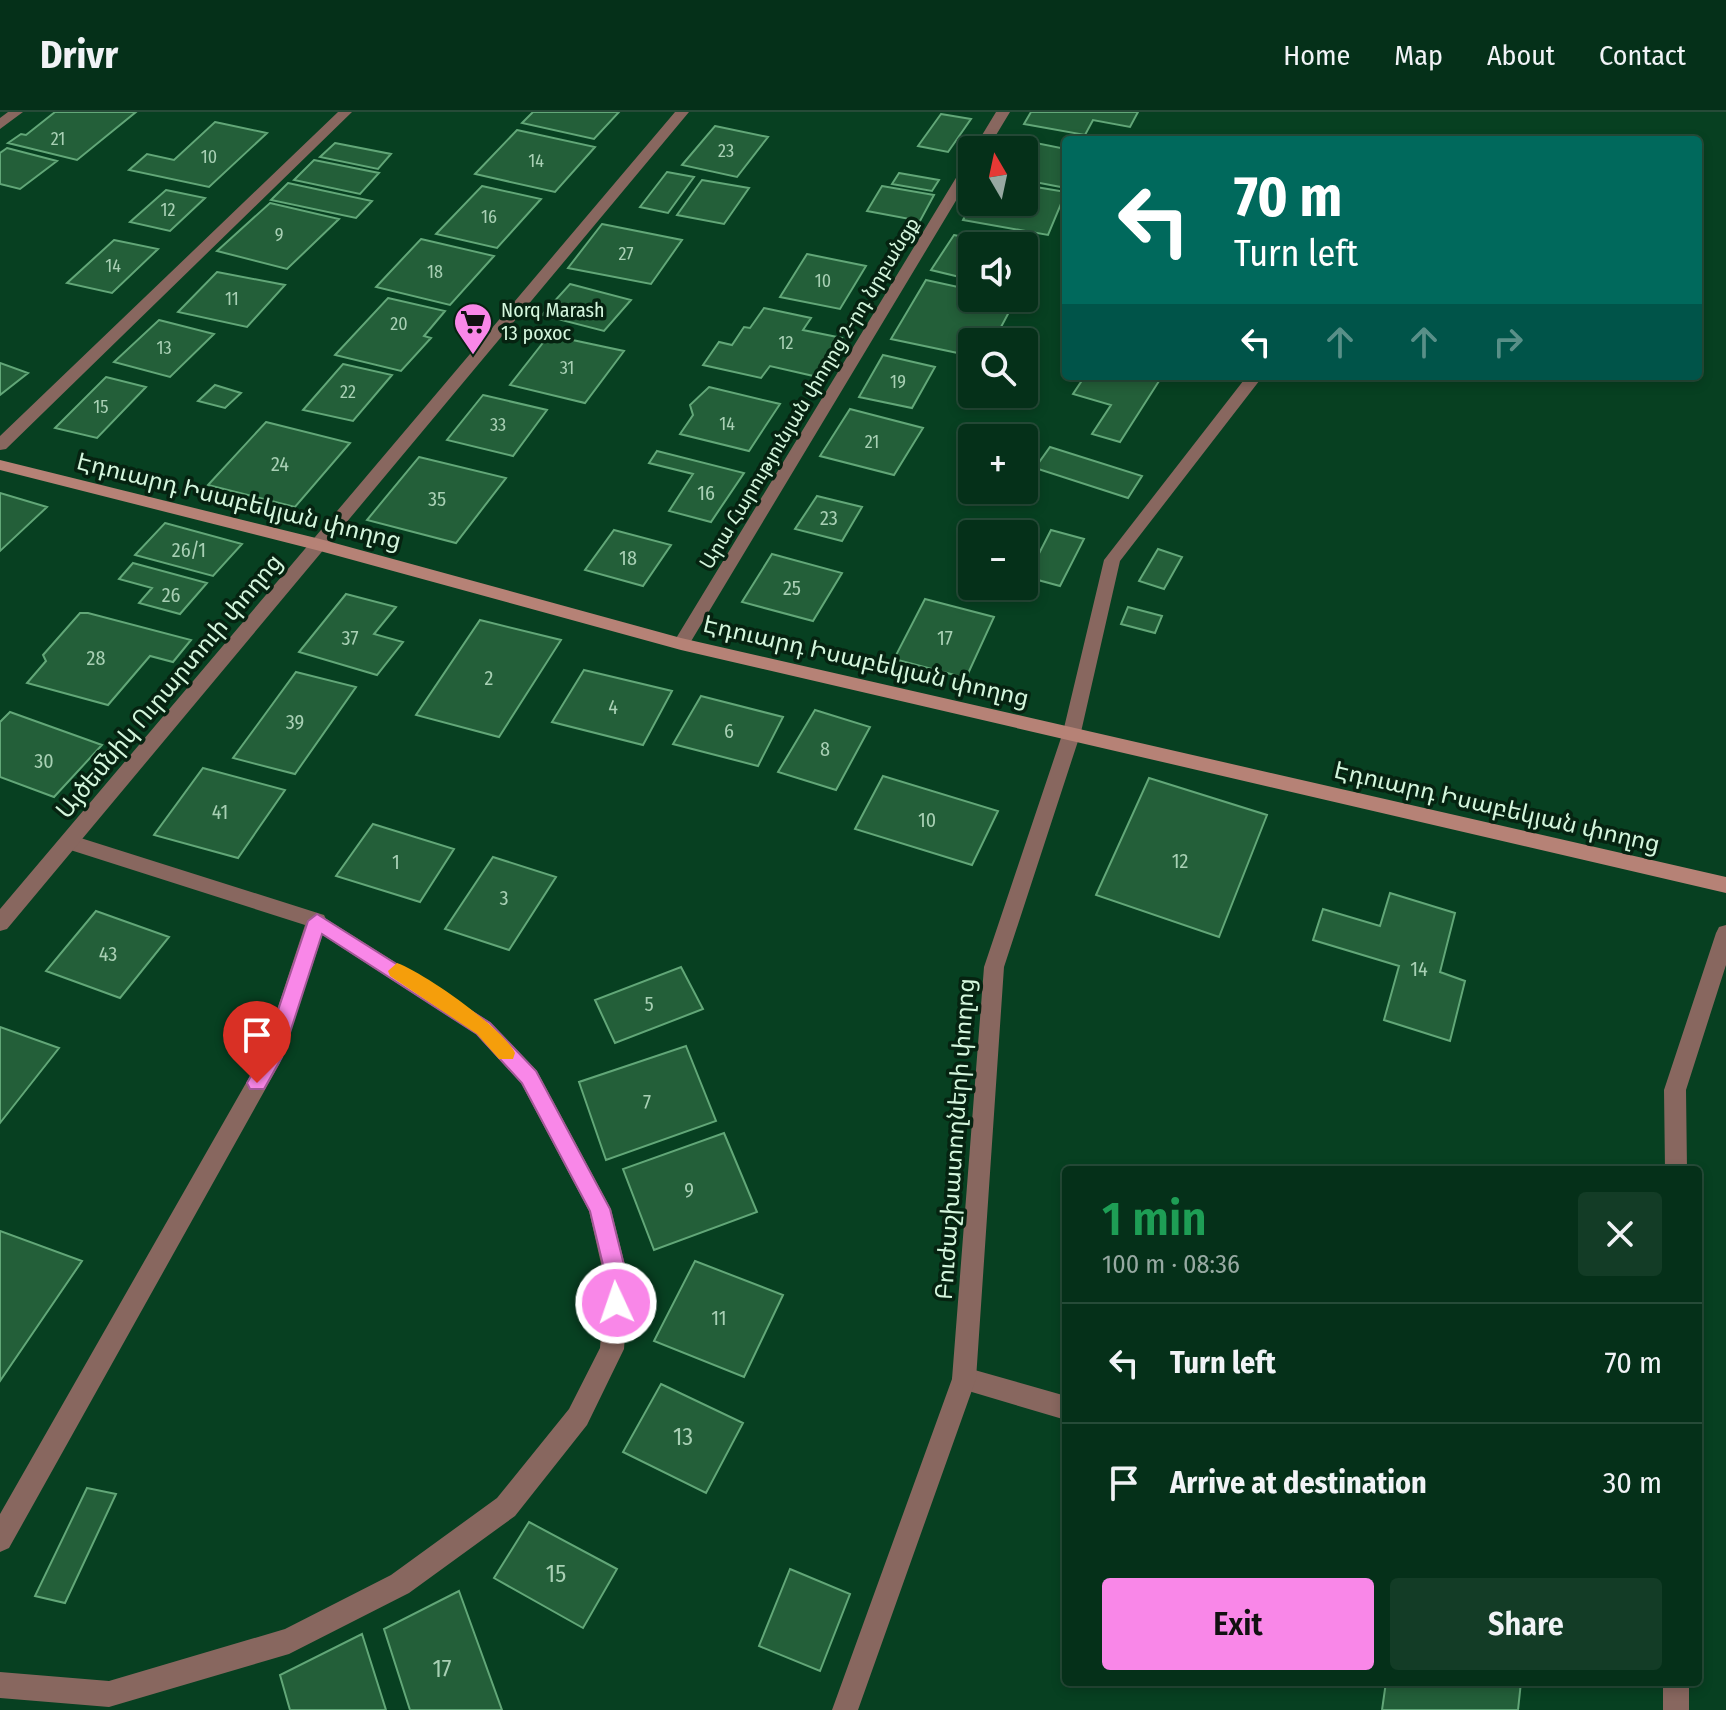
<!DOCTYPE html>
<meta charset="utf-8">
<style>
body{margin:0;font-family:"Fira Sans Condensed","Noto Sans Armenian",sans-serif;background:#133c26;color:#f1f3f6;height:100vh;display:flex;flex-direction:column;font-size:30px;white-space:nowrap}
*{box-sizing:border-box;margin:0}
p{font-size:26px;color:#97a9a2}
.icon{flex:none;width:44px;height:44px;fill:none;stroke:currentColor;stroke-width:2;stroke-linecap:round;stroke-linejoin:round}
.map{position:relative;flex:1;overflow:hidden}
.panel{position:absolute;left:1062px;top:1054px;width:640px;height:520px;display:flex;flex-direction:column;background:#053019;border-radius:8px;box-shadow:0 4px 12px #0003,0 0 0 2px #264b38}
.panel>*{flex:none}
.top-card{position:absolute;left:1062px;top:24px;width:640px;height:244px;border-radius:8px;box-shadow:0 4px 12px #0003,0 0 0 2px #264b38;background:#00695c;color:#fff;overflow:hidden}
.needle{width:52px;rotate:351deg}
.fabs{position:absolute;left:958px;top:24px;display:grid;gap:16px}
.fabs a{display:grid;place-items:center;width:80px;height:80px;border-radius:8px;background:#053019;box-shadow:0 4px 12px #0003,0 0 0 2px #264b38;font-size:40px}
.pin{position:absolute;display:grid;place-items:center;width:68px;height:68px;color:#fff;margin:-82px -34px;border-radius:50% 50% 50% 0;rotate:-45deg;box-shadow:0 0 8px #0007}
.pin .icon{rotate:45deg}
.me{position:absolute;width:88px;margin:-44px;rotate:357deg;stroke-linejoin:round;filter:drop-shadow(0 0 6px #0008)}
.turn{display:flex;align-items:center;gap:28px;height:168px;padding:0 40px;font-size:36px}
.turn .icon{width:104px;height:104px;stroke-width:2.5}
.turn b{display:block;font-size:56px;line-height:68px}
.lanes{display:flex;align-items:center;height:76px;padding:0 40px;background:#0003;justify-content:center;gap:40px;direction:ltr}
.lanes .off{opacity:.35}
.round{display:grid;place-items:center;flex:none;width:84px;height:84px;border-radius:8px;background:#133c26}
.head{display:flex;align-items:center;justify-content:space-between;height:136px;padding:0 40px}
h1{font-size:48px;font-weight:600;line-height:60px;color:#1e9e55}
.primary-button{display:flex;gap:16px;margin-top:auto;padding:16px 40px}
.primary-button a{flex:1;height:92px;border-radius:8px;background:#f987e8;color:#111;font-size:32px;font-weight:600;line-height:92px;text-align:center}
.primary-button a+a{background:#133c26;color:#f1f3f6}
ul{padding:0;list-style:none}
li{display:flex;align-items:center;gap:24px;height:120px;padding:0 40px;border-top:2px solid #264b38}
li div{flex:1}
li b{display:block;font-size:30px}
li em{font-style:normal}
header{display:flex;align-items:center;gap:48px;box-sizing:border-box;height:112px;padding:0 40px;background:#053019;border-bottom:2px solid #264b38}
header strong{font-size:38px}
nav{display:flex;gap:44px;margin-inline-start:auto;font-size:28px}
.map>svg:first-child{display:block}
</style>
<header>
<strong>Drivr</strong>
<nav><a>Home</a><a>Map</a><a>About</a><a>Contact</a></nav>
</header>
<div class="map">
<svg width="1726" height="1598" viewBox="0 0 1726 1598">
<rect width="100%" height="100%" fill="#074021"/>
<!-- building -->
<path fill="#235f39" stroke="#62a778" stroke-width="2" d="M55,0h81l-59,48 -69,-17 13,-9 5,1z
M533,0h86l-25,27 -72,-16z
M1031,0h107l-8,15 -37,-7 -8,15 -61,-11z
M941,2l30,5 -23,33 -30,-6z
M215,10l52,11 -58,54 -80,-17 18,-16 27,6z
M715,14l53,11 -31,40 -55,-12z
M517,18l78,17 -40,45 -80,-18z
M1011,26l55,11v39l-42,-8v-30h-20z
M335,31l56,11 -13,15 -58,-12z
M7,36l50,13 -37,28 -20,-5v-31z
M314,48l65,13 -19,21 -66,-14z
M667,60l27,5 -26,36 -28,-6z
M899,61l40,7 -7,11 -40,-7z
M702,68l47,8 -25,36 -47,-9z
M288,71l84,18 -16,17 -85,-18z
M1024,73l42,7 -18,43 -85,-15 9,-18h52z
M482,74l59,13 -44,49 -61,-14z
M882,74l52,9 -14,26 -53,-10z
M166,78l39,8 -35,33 -40,-9z
M270,91l69,16 -52,50 -70,-18z
M602,112l80,16 -31,44 -83,-16z
M954,123l50,11h-32v34l-41,-10z
M421,127l73,17 -44,49 -74,-18z
M114,128l44,9 -46,44 -45,-10z
M807,142l59,12 -26,43 -60,-12z
M217,160l68,13 -38,42 -69,-15z
M926,168l46,10v8l44,1 -23,43h-21v14l-81,-17z
M570,172l61,16 -27,31 -62,-16z
M388,186l57,13 -21,25 7,2 -30,33 -66,-16z
M764,196l47,10 -8,12 39,8 -24,39 -48,-11 -9,12 -58,-13 16,-23 13,3 12,-18 6,1z
M159,208l55,14 -44,43 -56,-15z
M549,223l75,16 -39,52 -75,-18z
M883,243l52,12 -23,41 -53,-11z
M0,251l28,10 -28,22z
M343,252l49,11 -39,46 -50,-11z
M1085,264h68l8,2 -41,64 -28,-8 19,-29 -38,-11z
M106,265l40,10 -49,51 -42,-10z
M215,273l26,8 -16,15 -27,-7z
M709,275l71,17 -31,47 -69,-17 13,-19 -3,-10z
M483,283l64,15 -34,46 -66,-16z
M850,297l73,19 -29,47 -74,-19z
M266,310l84,21 -55,64 -87,-22z
M1050,335l92,29 -14,22 -93,-30z
M657,339l87,22 -33,49 -42,-11 24,-37 -44,-11z
M419,345l87,21 -50,65 -89,-23z
M0,381l47,14 -47,44z
M817,384l45,11 -20,34 -47,-12z
M165,411l77,21 -29,32 -78,-21z
M614,418l57,15 -28,41 -58,-16z
M1051,418l33,9 -24,47 -33,-9z
M1158,437l24,8 -18,32 -25,-8z
M772,442l70,19 -29,48 -71,-19z
M133,451l74,20 -27,31 -41,-11 13,-15 -33,-9z
M346,482l50,13 -22,27 29,8 -26,33 -78,-23z
M925,487l69,18 -28,61 -72,-19z
M1128,495l34,9 -7,17 -34,-9z
M80,501h8l103,27 -18,22 -23,-6 -42,49 -81,-22 19,-22 -3,-6z
M480,508l81,20 -62,97 -83,-22z
M584,558l88,21 -29,54 -91,-23z
M296,560l60,15 -61,87 -62,-16z
M701,584l82,21 -25,49 -85,-22z
M815,598l55,17 -34,63 -58,-18z
M10,600l92,33 -48,52 -54,-20v-55z
M203,656l82,22 -47,68 -84,-23z
M883,664l115,35 -26,54 -117,-36z
M1149,666l118,37 -48,122 -123,-42z
M373,712l81,25 -34,53 -84,-26z
M493,745l63,20 -47,73 -64,-21z
M1390,781l65,20 -15,59 25,9 -15,60 -66,-21 15,-54 -86,-26 10,-31 57,17z
M96,799l73,26 -49,61 -74,-27z
M681,855l22,42 -88,34 -20,-43z
M0,915l59,21 -59,75z
M686,934l30,75 -110,39 -27,-78z
M724,1021l33,79 -103,38 -31,-81z
M0,1119l82,30 -82,120z
M695,1149l88,34 -39,82 -90,-36z
M661,1272l82,39 -37,70 -83,-41z
M87,1376l29,6 -51,109 -30,-7z
M529,1410l88,47 -34,59 -89,-50z
M790,1457l60,25 -30,77 -61,-25z
M459,1479l43,119h-92l-26,-81z
M362,1522l24,76h-96l-10,-35z
M1386,1570h135l-3,28h-136z"/>
<g fill="none" stroke-linecap="round" stroke-linejoin="round">
<!-- lane -->
<path fill="#88675f" fill-rule="evenodd" d="M68,722l256,81 3,6 -47,142 -271,485 -9,4v-38l262,-459 43,-130 -244,-78 -3,-5z
M964,1255l102,29v24l-111,-33 -3,-8 3,-8z"/>
<!-- street -->
<path fill="#88675f" fill-rule="evenodd" d="M8,0h15l-23,17v-11z
M338,0h14l-346,337 -6,1v-14z
M675,0h14l-682,817 -7,2v-22z
M996,0h14l-23,38h-14z
M972,47v15l-285,474h-12l-3,-4 3,-4 290,-477z
M1247,264h16l-143,185 -39,171 -77,235 -28,412 -118,331h-26l120,-331 32,-412 79,-235 41,-172z
M317,801l173,109 47,49 74,138 18,72 -5,68 -37,76 -72,91 -106,77 -120,61 -180,53 -109,-9v-26l109,9 176,-52 106,-54 106,-77 72,-89 31,-61 5,-67 -16,-70 -68,-128 -45,-49 -166,-107 -3,-6 3,-6z
M1726,813v40l-40,125 1,80h-22l-1,-80 52,-157 3,-6z
M1663,1570h26v28h-26z"/>
<!-- secondary -->
<path fill="#b68276" fill-rule="evenodd" d="M0,348l320,79 361,99 1045,239v16l-1045,-243 -361,-99 -320,-81z"/>
</g>
<!-- route -->
<path fill="#f987e8" stroke="#a25897" stroke-width="2" d="M317,802l173,109 46,48 74,138 18,72 -5,29 -7,3 -8,-3 -1,-29 -17,-70 -68,-128 -45,-49 -155,-100 -40,123 -18,32h-14l-3,-6 16,-28 45,-134z"/>
<!-- slow -->
<path fill="#f59e0b" d="M397,851c26,9 106,65 118,90l-2,6h-14l-22,-25 -87,-58 -2,-5z"/>
<!-- icons -->
<defs>
<symbol id="supermarket-pin" viewBox="-11 -11 22 30"><path d="M0 17L-7.5 6A9.5 9.5 0 1 1 7.5 6Z" fill="#f987e8" stroke="#062311"/><path d="M-6-5.5h2.5l.6 2H6L4.5 2H-2.5L-4.4-4H-6ZM-1.5 3.2a1.3 1.3 0 1 0 .1 0ZM3 3.2a1.3 1.3 0 1 0 .1 0Z" fill="#111"/></symbol>
</defs>
<g fill-rule="evenodd">
<use href="#supermarket-pin" x="451" y="188" width="44" height="60"/>
</g>
<g text-anchor="middle" stroke-width="7" stroke-linejoin="round" paint-order="stroke">
<!-- far-number labels -->
<g font-size="18" fill="#a8d0b4">
<text x="58" y="33">21</text>
<text x="726" y="45">23</text>
<text x="209" y="51">10</text>
<text x="536" y="55">14</text>
<text x="168" y="104">12</text>
<text x="489" y="111">16</text>
<text x="279" y="129">9</text>
<text x="626" y="148">27</text>
<text x="113" y="160">14</text>
<text x="435" y="166">18</text>
<text x="823" y="175">10</text>
<text x="232" y="193">11</text>
<text x="399" y="218">20</text>
<text x="786" y="237">12</text>
<text x="164" y="242">13</text>
<text x="567" y="262">31</text>
<text x="898" y="276">19</text>
<text x="348" y="286">22</text>
<text x="101" y="301">15</text>
<text x="727" y="318">14</text>
<text x="498" y="319">33</text>
<text x="872" y="336">21</text>
</g>
<!-- far-poi labels -->
<g font-size="20" fill="#d4f6dd" stroke="#062311" text-anchor="start">
<text x="501" y="205">Norq Marash<tspan x="501" dy="23">13 poxoc</tspan></text>
</g>
<!-- far-street labels -->
<g font-size="20" fill="#d4f6dd" stroke="#062311">
<text transform="translate(809 281) rotate(-59)" y="7">Արա Հարությունյան փողոց 2-րդ նրբանցք</text>
</g>
<!-- number labels -->
<g font-size="20" fill="#a8d0b4">
<text x="280" y="359">24</text>
<text x="706" y="388">16</text>
<text x="437" y="394">35</text>
<text x="829" y="413">23</text>
<text x="189" y="445">26/1</text>
<text x="628" y="453">18</text>
<text x="792" y="483">25</text>
<text x="171" y="490">26</text>
<text x="350" y="533">37</text>
<text x="945" y="533">17</text>
<text x="96" y="553">28</text>
<text x="489" y="573">2</text>
<text x="613" y="602">4</text>
<text x="295" y="617">39</text>
<text x="729" y="626">6</text>
<text x="825" y="644">8</text>
<text x="44" y="656">30</text>
<text x="220" y="707">41</text>
<text x="927" y="715">10</text>
<text x="1180" y="756">12</text>
<text x="396" y="757">1</text>
<text x="504" y="793">3</text>
<text x="108" y="849">43</text>
<text x="1419" y="864">14</text>
<text x="649" y="899">5</text>
<text x="647" y="997">7</text>
<text x="689" y="1085">9</text>
<text x="719" y="1213">11</text>
</g>
<!-- street labels -->
<g font-size="24" fill="#d4f6dd" stroke="#062311">
<text transform="translate(239 389) rotate(14)" y="8">Էդուարդ Իսաբեկյան փողոց</text>
<text transform="translate(866 549) rotate(13)" y="8">Էդուարդ Իսաբեկյան փողոց</text>
<text transform="translate(169 574) rotate(-50)" y="8">Այծեմնիկ Ուրարտուի փողոց</text>
<text transform="translate(1497 695) rotate(13)" y="8">Էդուարդ Իսաբեկյան փողոց</text>
<text transform="translate(955 1027) rotate(-86)" y="8">Բուժաշխատողների փողոց</text>
</g>
<!-- near-number labels -->
<g font-size="24" fill="#a8d0b4">
<text x="683" y="1333">13</text>
<text x="556" y="1470">15</text>
<text x="442" y="1565">17</text>
</g>
</g>
</svg>
<div class="fabs">
<a><svg class="needle" viewBox="-14 -14 28 28"><path d="M0-13l5 13h-10z" fill="#e53935"/><path d="M0 13l5-13h-10z" fill="#97a9a2"/></svg></a>
<a><svg class="icon" aria-label="sound" viewBox="0 0 24 24"><path d="M4 9h4l5-4v14l-5-4H4zM17 9q2 3 0 6"/></svg></a>
<a><svg class="icon" aria-label="search" viewBox="0 0 24 24"><circle cx="10" cy="10" r="6"/><path d="M15 15l6 6"/></svg></a>
<a>+</a>
<a>−</a>
</div>
<div class="pin" style="left:257px;top:971px;background:#d93025"><svg class="icon" aria-label="arrive" viewBox="0 0 24 24"><path d="M6 21V4h12l-3 4 3 4H6"/></svg></div>
<svg class="me" style="left:616px;top:1191px" viewBox="-20 -20 40 40"><circle r="17" fill="#f987e8" stroke="#fff" stroke-width="3"/><path d="M0-11L8 9 0 5-8 9z" fill="#fff"/></svg>
<div class="top-card">
<div class="turn"><svg class="icon" aria-label="left" viewBox="0 0 24 24"><path d="M17 20v-9H6M10 6l-5 5 5 5"/></svg><div><b>70 m</b>Turn left</div></div>
<div class="lanes"><svg class="icon" aria-label="left" viewBox="0 0 24 24"><path d="M17 20v-9H6M10 6l-5 5 5 5"/></svg><svg class="icon off" aria-label="ahead" viewBox="0 0 24 24"><path d="M12 20V5M6 11l6-6 6 6"/></svg><svg class="icon off" aria-label="ahead" viewBox="0 0 24 24"><path d="M12 20V5M6 11l6-6 6 6"/></svg><svg class="icon off" aria-label="right" viewBox="0 0 24 24"><path d="M7 20v-9h11M14 6l5 5-5 5"/></svg></div>
</div>
<section class="panel">
<div class="head"><div><h1>1 min</h1><p>100 m · 08:36</p></div><a class="round"><svg class="icon" aria-label="close" viewBox="0 0 24 24"><path d="M6 6l12 12M18 6L6 18"/></svg></a></div>
<ul>
<li><svg class="icon" aria-label="left" viewBox="0 0 24 24"><path d="M17 20v-9H6M10 6l-5 5 5 5"/></svg><div><b>Turn left</b></div><em>70 m</em></li>
<li><svg class="icon" aria-label="arrive" viewBox="0 0 24 24"><path d="M6 21V4h12l-3 4 3 4H6"/></svg><div><b>Arrive at destination</b></div><em>30 m</em></li>
</ul>
<div class="primary-button"><a>Exit</a><a>Share</a></div>
</section>
</div>
